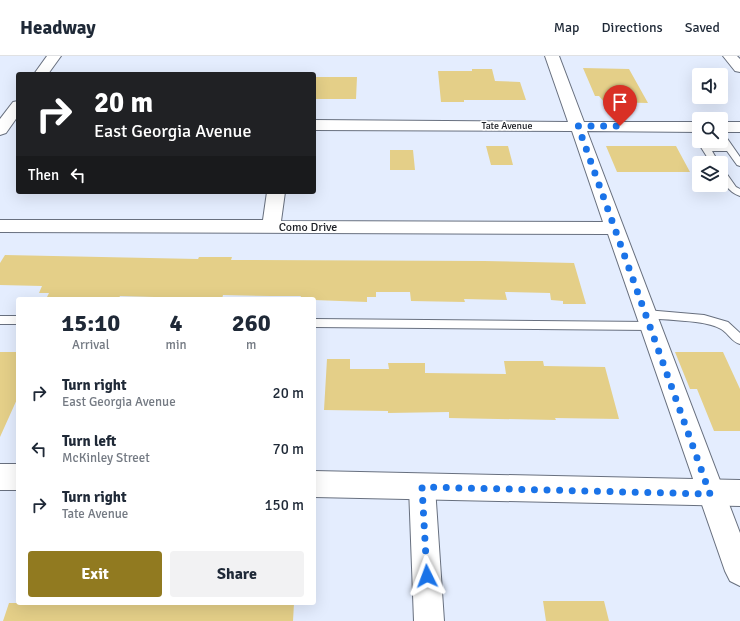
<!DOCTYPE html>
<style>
body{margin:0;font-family:Signika,sans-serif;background:#f2f2f3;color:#1f2937;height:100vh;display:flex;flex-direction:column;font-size:15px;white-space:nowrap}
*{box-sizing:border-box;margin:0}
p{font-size:13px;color:#747a83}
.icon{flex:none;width:22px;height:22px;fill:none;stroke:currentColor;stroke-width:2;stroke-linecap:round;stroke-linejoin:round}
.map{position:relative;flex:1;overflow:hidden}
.panel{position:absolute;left:16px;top:241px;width:300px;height:308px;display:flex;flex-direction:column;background:#fff;border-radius:4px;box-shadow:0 4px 16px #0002}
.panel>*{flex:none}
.top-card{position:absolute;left:16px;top:16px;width:300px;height:122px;border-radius:4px;box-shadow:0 4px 16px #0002;background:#202124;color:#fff;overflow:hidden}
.tools{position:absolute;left:692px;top:12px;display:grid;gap:8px}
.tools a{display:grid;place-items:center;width:36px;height:36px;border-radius:4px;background:#fff;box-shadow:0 4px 16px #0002;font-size:20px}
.pin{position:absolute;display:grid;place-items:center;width:34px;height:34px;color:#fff;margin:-41px -17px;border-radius:50% 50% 50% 0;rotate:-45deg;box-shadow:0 0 4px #0007}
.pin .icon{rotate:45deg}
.me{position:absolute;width:44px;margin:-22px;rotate:357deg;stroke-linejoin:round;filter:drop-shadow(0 0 3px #0008)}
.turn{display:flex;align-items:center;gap:14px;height:84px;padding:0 12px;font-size:18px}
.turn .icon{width:52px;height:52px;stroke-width:2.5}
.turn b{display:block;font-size:28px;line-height:34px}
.then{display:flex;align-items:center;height:38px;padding:0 12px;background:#0003;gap:8px;font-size:15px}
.eta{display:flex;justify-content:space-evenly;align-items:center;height:68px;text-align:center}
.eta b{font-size:24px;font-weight:700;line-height:28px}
.action{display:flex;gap:8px;margin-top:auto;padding:8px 12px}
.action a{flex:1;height:46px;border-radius:4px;background:#917a20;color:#fff;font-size:16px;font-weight:700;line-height:46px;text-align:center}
.action a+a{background:#f2f2f3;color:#1f2937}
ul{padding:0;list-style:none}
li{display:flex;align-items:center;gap:12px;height:56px;padding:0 12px}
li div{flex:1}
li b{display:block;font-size:15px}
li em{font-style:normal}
header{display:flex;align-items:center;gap:24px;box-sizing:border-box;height:56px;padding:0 20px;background:#fff;border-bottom:1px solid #e0e1e3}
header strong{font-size:19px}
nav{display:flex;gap:22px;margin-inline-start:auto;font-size:14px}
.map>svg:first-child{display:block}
</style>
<header>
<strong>Headway</strong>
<nav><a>Map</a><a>Directions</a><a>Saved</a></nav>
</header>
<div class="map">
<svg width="740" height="565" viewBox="0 0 740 565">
<rect width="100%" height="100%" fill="#e4edfe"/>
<!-- building -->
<path fill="#e4cf88" d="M583,12l46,1 19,34 -44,-1 -5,-6h-4z
M472,13h20l3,12 25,1 6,18h-62v2h-23l-3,-31h34z
M314,21h43l-1,22h-42z
M486,90h22l5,19h-22z
M606,90h70l14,26h-73z
M390,94h23l2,20h-25z
M5,199l193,4 1,-2h33l-1,3 253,1 90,2 12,41h-23v-3l-12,-1 -1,-7 -45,-1 2,8 -43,-1 1,3 -54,-1 -1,-9h-34v5h-9v5l-53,-2v-1h-14l1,-3h-30l-48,-1 -1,4 -102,-3 -1,2 -72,-1 2,-4h-10l3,-7 -42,-1v-22z
M0,296h18v45l-18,40z
M675,296h48l17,37v42h-26l-17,-42h-7z
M327,303h23v10h39l-1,-6h37v10l81,1 -2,-13h39l1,5 61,1 14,52 -64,-1 1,2 -107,-2v-6l-61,1v-2l-64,-1z
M543,545h61l5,20h-63z
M9,547h285l-1,18h-290z"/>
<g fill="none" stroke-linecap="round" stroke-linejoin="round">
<defs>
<path id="lane" d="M721,78h3l16,23v9l-3,-1 -10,-14h-15l7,12h-8l-14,-22 2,-2v2h6l4,5h15l-3,-5z
M721,113l3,1 12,17 4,2v7c-12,-4 -19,-15 -19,-27z
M646,254l58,5 24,7 12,11v11c-8,-2 -12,-11 -19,-15 -14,-9 -57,-9 -75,-11l-4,-1 -1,-3 1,-3z
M0,260h18v8h-18z
M314,263l336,3 4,1 1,3 -1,3 -4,1 -336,-3z"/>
<path id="street" d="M47,0h14l-13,18h-14z
M545,0h14l25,66h115v10l-112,-1 153,402v53l-10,-5 -5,-10 -117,-337 -608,-2v-12h263l4,-28h18l-4,29 322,1 -31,-91 -258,-1v-10l254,2z
M723,0h14l3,3v13l-5,-1z
M18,45v15l-12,17 -6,2v-16l13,-17z
M721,66h19v10h-19z
M422,418l9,4 4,9 9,134h-30l-5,-134 4,-9z"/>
<path id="secondary" d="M0,408h18v26h-18z
M314,415l426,9v26l-426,-9z"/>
</defs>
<!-- lane casing -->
<use href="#lane" stroke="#68707f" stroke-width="2"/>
<!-- street casing -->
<use href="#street" stroke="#68707f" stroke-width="2"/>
<!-- secondary casing -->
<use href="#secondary" stroke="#68707f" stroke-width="2"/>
<!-- lane -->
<use href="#lane" fill="#fff" fill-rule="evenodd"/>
<!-- street -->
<use href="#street" fill="#fff" fill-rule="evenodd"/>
<!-- secondary -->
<use href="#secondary" fill="#fff" fill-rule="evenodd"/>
</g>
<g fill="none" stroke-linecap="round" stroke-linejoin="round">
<!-- route -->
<path stroke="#1a73e8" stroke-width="7" stroke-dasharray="0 12.6" d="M427,520l-5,-89 288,7 -132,-368h42"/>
</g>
<g text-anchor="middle" stroke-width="3" stroke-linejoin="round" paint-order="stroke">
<!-- far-street labels -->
<g font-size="10" fill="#1b1e24" stroke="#fff">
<text x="507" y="73">Tate Avenue</text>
</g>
<!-- street labels -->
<g font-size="12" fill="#1b1e24" stroke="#fff">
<text x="308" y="175">Como Drive</text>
</g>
</g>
</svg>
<div class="tools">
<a><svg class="icon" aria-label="sound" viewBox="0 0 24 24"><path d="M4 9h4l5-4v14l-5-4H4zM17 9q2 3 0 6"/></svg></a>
<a><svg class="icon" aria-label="search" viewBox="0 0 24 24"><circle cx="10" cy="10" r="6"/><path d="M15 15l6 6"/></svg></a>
<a><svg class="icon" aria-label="layers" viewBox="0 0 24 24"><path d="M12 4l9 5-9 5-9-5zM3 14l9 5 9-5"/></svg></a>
</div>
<div class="pin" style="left:620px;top:70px;background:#d93025"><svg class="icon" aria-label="arrive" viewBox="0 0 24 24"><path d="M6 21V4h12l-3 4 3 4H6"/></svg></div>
<svg class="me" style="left:427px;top:520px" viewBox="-20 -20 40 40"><path d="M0-17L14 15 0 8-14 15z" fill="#1a73e8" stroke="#fff" stroke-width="4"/></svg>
<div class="top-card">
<div class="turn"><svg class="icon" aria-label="right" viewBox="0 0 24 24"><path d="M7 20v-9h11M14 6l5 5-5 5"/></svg><div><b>20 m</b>East Georgia Avenue</div></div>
<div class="then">Then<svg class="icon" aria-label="left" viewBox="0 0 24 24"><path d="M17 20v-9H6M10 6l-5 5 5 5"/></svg></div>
</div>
<section class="panel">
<div class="eta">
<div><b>15:10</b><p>Arrival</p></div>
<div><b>4</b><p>min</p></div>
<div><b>260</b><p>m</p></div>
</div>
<ul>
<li><svg class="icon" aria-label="right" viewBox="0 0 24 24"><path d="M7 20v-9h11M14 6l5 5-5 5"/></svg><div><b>Turn right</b><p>East Georgia Avenue</p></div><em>20 m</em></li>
<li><svg class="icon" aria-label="left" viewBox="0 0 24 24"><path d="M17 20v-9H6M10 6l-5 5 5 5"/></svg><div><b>Turn left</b><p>McKinley Street</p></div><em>70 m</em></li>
<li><svg class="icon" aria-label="right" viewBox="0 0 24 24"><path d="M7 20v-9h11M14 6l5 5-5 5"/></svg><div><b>Turn right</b><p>Tate Avenue</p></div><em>150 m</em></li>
</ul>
<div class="action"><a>Exit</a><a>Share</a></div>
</section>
</div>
